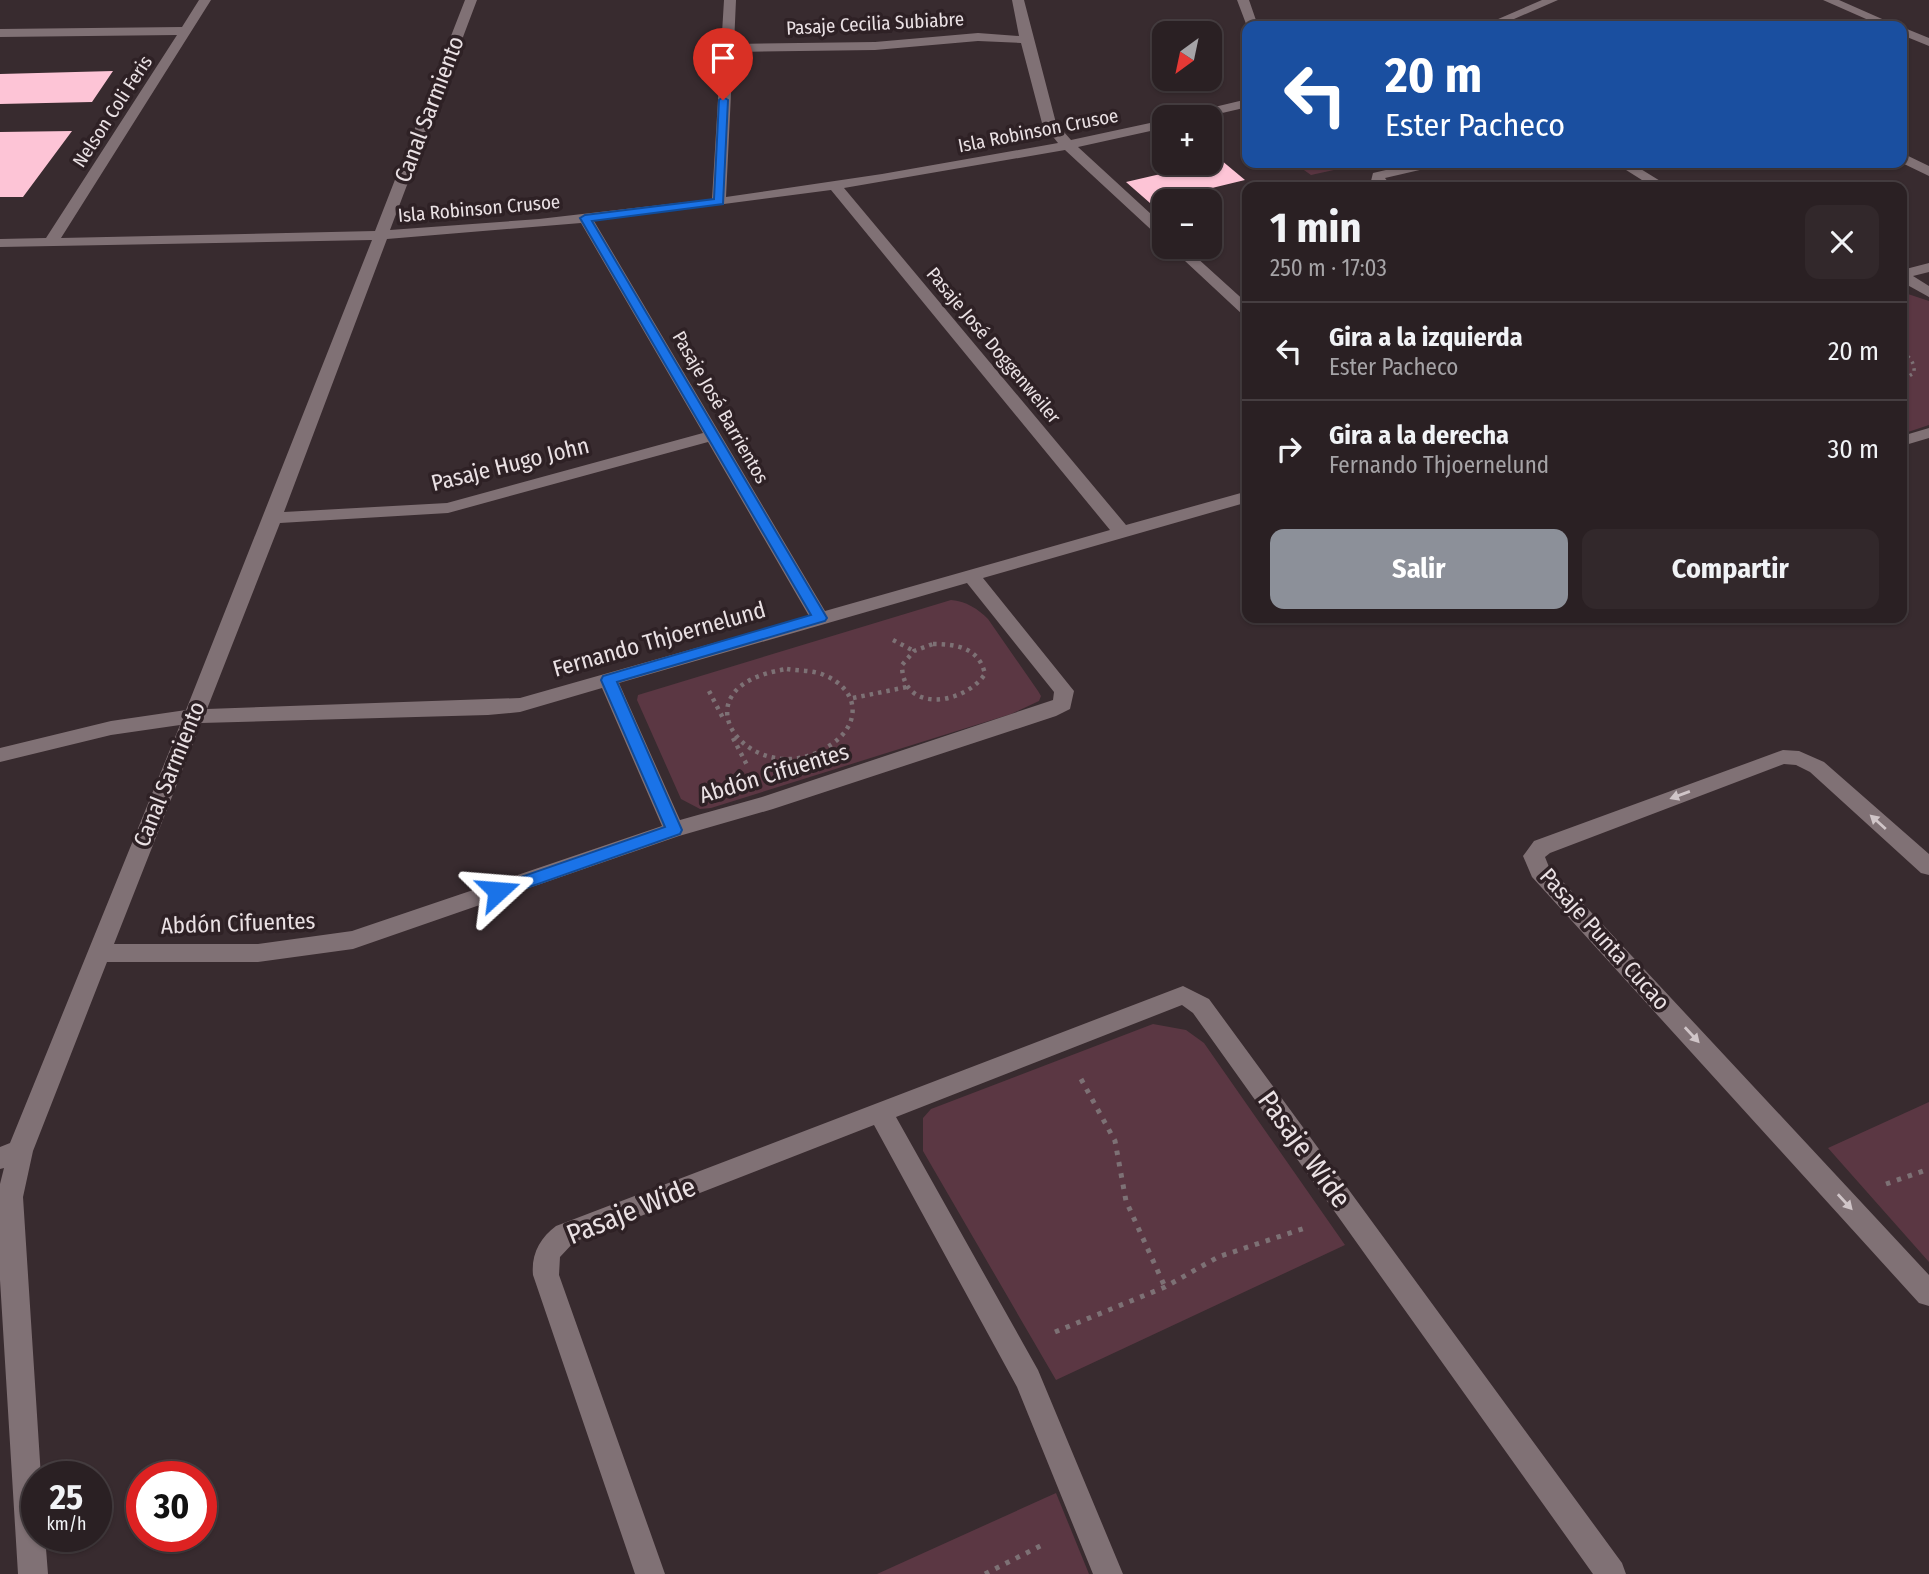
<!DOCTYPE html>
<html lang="es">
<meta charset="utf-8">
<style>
body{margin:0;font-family:"Fira Sans Condensed",sans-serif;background:#32282b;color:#f1f3f6;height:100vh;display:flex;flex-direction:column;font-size:26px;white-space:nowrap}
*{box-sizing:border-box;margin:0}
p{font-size:23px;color:#a5a3a6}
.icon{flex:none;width:38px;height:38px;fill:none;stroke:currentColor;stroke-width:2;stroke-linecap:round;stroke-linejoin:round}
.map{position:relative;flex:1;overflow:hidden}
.drawer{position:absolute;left:1242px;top:182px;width:665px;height:441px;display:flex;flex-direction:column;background:#2a2023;border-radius:14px;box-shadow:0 2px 5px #0004,0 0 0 2px #463e41}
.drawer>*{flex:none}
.top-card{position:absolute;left:1242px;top:21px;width:665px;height:147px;border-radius:14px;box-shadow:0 2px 5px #0004,0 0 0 2px #463e41;background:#1a4fa0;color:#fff;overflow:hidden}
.needle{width:46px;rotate:213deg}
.controls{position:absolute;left:1152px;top:21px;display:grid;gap:14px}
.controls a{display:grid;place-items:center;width:70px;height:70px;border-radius:14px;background:#2a2023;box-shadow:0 2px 5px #0004,0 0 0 2px #463e41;font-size:35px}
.speed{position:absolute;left:21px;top:1461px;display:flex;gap:14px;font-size:35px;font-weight:700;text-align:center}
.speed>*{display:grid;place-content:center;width:91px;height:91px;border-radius:50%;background:#2a2023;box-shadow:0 2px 5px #0004,0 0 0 2px #463e41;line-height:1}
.speed small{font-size:18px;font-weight:400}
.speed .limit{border:10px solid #d22;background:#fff;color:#111}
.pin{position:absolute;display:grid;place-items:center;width:60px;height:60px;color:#fff;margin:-72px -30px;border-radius:50% 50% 50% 0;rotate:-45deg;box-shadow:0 0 7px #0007}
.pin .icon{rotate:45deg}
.me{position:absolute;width:77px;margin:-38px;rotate:71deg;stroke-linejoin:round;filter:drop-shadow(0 0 5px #0008)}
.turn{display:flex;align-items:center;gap:24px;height:147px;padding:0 28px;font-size:32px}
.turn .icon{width:91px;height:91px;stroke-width:2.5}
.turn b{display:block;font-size:49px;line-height:60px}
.round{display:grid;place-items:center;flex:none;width:74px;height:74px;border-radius:14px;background:#32282b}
.overview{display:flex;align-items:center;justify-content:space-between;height:119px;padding:0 28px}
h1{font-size:42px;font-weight:700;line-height:52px}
.cta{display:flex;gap:14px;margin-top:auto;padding:14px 28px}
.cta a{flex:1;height:80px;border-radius:14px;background:#8c9099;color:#fff;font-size:28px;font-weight:700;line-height:80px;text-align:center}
.cta a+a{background:#32282b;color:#f1f3f6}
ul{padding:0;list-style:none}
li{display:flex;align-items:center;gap:21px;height:98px;padding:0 28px;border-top:2px solid #463e41}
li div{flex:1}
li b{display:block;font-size:26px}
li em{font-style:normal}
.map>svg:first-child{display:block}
</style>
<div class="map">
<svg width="1929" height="1574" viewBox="0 0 1929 1574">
<rect width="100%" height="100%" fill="#382b2f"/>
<!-- green -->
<path fill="#5b3743" d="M1294,163h72l-55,12z
M1902,292l27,9v124l-27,9z
M951,600c15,1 27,9 37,19l50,72 3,5 -2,5 -28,13 -300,94 -11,1 -19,-10 -44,-99 1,-5z
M1153,1024l33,6 18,13 141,202 -289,135 -133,-229v-33l8,-9z
M1929,1102v160l-101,-114z
M1056,1493l33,81h-212z"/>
<!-- building -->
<path fill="#fdc4d6" d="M113,71l-21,31 -92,2v-30z
M72,131l-49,66h-23v-65z
M1221,160l24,20 -95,23 -24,-21z"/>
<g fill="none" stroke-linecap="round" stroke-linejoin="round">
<!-- path-far2 -->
<path stroke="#7d7175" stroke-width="3.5" stroke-dasharray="2.5 4.5" stroke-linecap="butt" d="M1902,352c8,5 13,11 12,21l-12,7"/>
<!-- path-far1 -->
<path stroke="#7d7175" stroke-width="4.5" stroke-dasharray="3.5 5" stroke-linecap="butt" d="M893,640l21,11
M933,644c24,0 46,4 52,30 -21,31 -83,40 -83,-9l12,-14z
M787,669c12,2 26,1 37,6 34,14 39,47 8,69 -77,55 -167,-57 -45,-75z
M709,691l15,29
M853,698l54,-11
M733,738l15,29"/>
<!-- path -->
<path stroke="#7d7175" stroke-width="5" stroke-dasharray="4.5 7" stroke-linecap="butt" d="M1081,1079l34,62 11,60 39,86
M1886,1184l43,-15
M1055,1332l110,-45 53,-30 90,-30
M985,1574l61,-31"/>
<!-- minor -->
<path fill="#807175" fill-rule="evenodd" d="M199,0h12l-150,238 314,-7 90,-231h12l-87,230 149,-11 173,-20 12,-199h12l-2,44 141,-2 103,-9 41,3 -7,-36h12l32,123 15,17 93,-20v8l-86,19 86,79v12l-5,-1 -94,-87 -221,38 282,337 122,-34v11l-265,76 91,113 -4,18 -14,7 -283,93 -94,27 -326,113 -95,13h-151l-74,189 -10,46 18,280h-4v59h8l3,38h-30l-18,-294v-96l4,-16 -4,1v-22l10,-4 170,-418 -69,10 -111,27v-14l111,-27 75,-11 186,-470 -372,7v-8l46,-1 131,-203 -177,2v-8l182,-2zM978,41l43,2 21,80 16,20 -176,31 -156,23 7,-145 142,-2zM831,190l279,340 -285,81 -231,-390zM581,223l122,210 -256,70 -163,9 103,-273zM708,442l101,174 -289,82 -313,11 73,-186 168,-10zM967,583l87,109 -1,8 -291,97 -82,23 -61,-137zM602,688l60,138 -310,105 -94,13h-144l87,-221 287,-8 32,-3z
M1237,0h12l9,26h-10v3z
M1542,0h16l-60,26h-16z
M1823,0h16l59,26h-16z
M1902,27l27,11v8l-27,-11z
M1248,99v8l-43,10h-22l2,-3z
M1902,153l27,13v10l-27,-13z
M1416,163h23l-2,3 -52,12 7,9h-15l-6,-6 2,-8z
M1615,163h16l39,24h-17z
M1170,247h15l63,57v13l-5,-2z
M1929,263v9l-16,4 16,10v11l-27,-15v-12z
M1929,428v10l-27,8v-10z
M1783,750l16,1 25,11 105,92v21l-8,-2 -111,-101 -14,-7 -12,-1 -234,89 -5,4 4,10 380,408v31l-10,-3 -387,-426 -9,-21 11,-15z
M1183,986l26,13 413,564 4,11h-33l-400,-561 -11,-8 -286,112 142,253 85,204h-30l-76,-187 -143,-262 -300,117 -14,15 -1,18 106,299h-30l-102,-299c-2,-21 7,-37 23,-49z"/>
</g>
<!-- one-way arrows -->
<defs><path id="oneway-solid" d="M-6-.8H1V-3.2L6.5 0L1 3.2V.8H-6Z" transform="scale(1.75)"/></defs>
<g fill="#d0c5c8">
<use href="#oneway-solid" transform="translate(1680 795) rotate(160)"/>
<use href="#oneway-solid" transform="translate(1878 822) rotate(-138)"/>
<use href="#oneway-solid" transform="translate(1692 1035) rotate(47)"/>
<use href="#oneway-solid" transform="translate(1845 1202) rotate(47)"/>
</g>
<!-- route -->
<path fill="#1a73e8" stroke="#114b97" stroke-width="2" d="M723,97l5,3 -5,104 -131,17 235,397 -2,3 -208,61 65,148 -2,4 -182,64 -6,-2 -3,-5 3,-4 173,-60 -64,-147 2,-4 208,-61 -231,-397 5,-3 129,-16 5,-99z"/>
<g text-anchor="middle" stroke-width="7" stroke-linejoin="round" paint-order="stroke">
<!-- far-street labels -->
<g font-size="19" fill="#eae1e4" stroke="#2e2125">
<text transform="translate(875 23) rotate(-3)" y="7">Pasaje Cecilia Subiabre</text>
<text transform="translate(112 111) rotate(-57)" y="7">Nelson Coli Feris</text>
<text transform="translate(1038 130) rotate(-11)" y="7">Isla Robinson Crusoe</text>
<text transform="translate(479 208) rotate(-5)" y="7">Isla Robinson Crusoe</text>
<text transform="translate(994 345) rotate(50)" y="7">Pasaje José Doggenweiler</text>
<text transform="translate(721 407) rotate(60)" y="7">Pasaje José Barrientos</text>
</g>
<!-- street labels -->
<g font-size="23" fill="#eae1e4" stroke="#2e2125">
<text transform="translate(429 109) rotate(-69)" y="8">Canal Sarmiento</text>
<text transform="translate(510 464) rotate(-14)" y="8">Pasaje Hugo John</text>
<text transform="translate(659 639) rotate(-16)" y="8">Fernando Thjoernelund</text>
<text transform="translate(774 773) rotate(-17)" y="8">Abdón Cifuentes</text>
<text transform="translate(169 774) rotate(-68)" y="8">Canal Sarmiento</text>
<text transform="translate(238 923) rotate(-2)" y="8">Abdón Cifuentes</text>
<text transform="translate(1605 939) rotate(48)" y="8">Pasaje Punta Cucao</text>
</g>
<!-- near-street labels -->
<g font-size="28" fill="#eae1e4" stroke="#2e2125">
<text transform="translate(1305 1149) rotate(54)" y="10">Pasaje Wide</text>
<text transform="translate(631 1210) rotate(-22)" y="10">Pasaje Wide</text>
</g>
</g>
</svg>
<div class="controls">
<a><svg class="needle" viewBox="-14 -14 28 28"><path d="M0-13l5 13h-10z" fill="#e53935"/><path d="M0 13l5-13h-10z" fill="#a5a3a6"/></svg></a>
<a>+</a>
<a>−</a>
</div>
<div class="speed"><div>25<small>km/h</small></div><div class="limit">30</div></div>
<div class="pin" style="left:723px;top:100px;background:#d93025"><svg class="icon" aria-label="arrive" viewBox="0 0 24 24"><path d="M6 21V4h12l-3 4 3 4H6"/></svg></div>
<svg class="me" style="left:498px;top:891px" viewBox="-20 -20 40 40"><path d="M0-17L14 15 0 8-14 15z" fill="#1a73e8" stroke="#fff" stroke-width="4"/></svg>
<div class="top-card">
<div class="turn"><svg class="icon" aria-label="left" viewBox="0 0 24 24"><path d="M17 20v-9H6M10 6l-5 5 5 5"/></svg><div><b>20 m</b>Ester Pacheco</div></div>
</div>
<section class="drawer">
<div class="overview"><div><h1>1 min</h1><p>250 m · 17:03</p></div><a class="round"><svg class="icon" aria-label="close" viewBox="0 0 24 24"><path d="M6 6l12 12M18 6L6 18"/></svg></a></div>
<ul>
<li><svg class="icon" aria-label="left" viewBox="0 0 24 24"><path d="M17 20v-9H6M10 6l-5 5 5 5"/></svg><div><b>Gira a la izquierda</b><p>Ester Pacheco</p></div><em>20 m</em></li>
<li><svg class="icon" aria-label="right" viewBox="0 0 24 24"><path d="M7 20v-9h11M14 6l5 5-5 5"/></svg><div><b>Gira a la derecha</b><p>Fernando Thjoernelund</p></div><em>30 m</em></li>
</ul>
<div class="cta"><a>Salir</a><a>Compartir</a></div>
</section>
</div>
